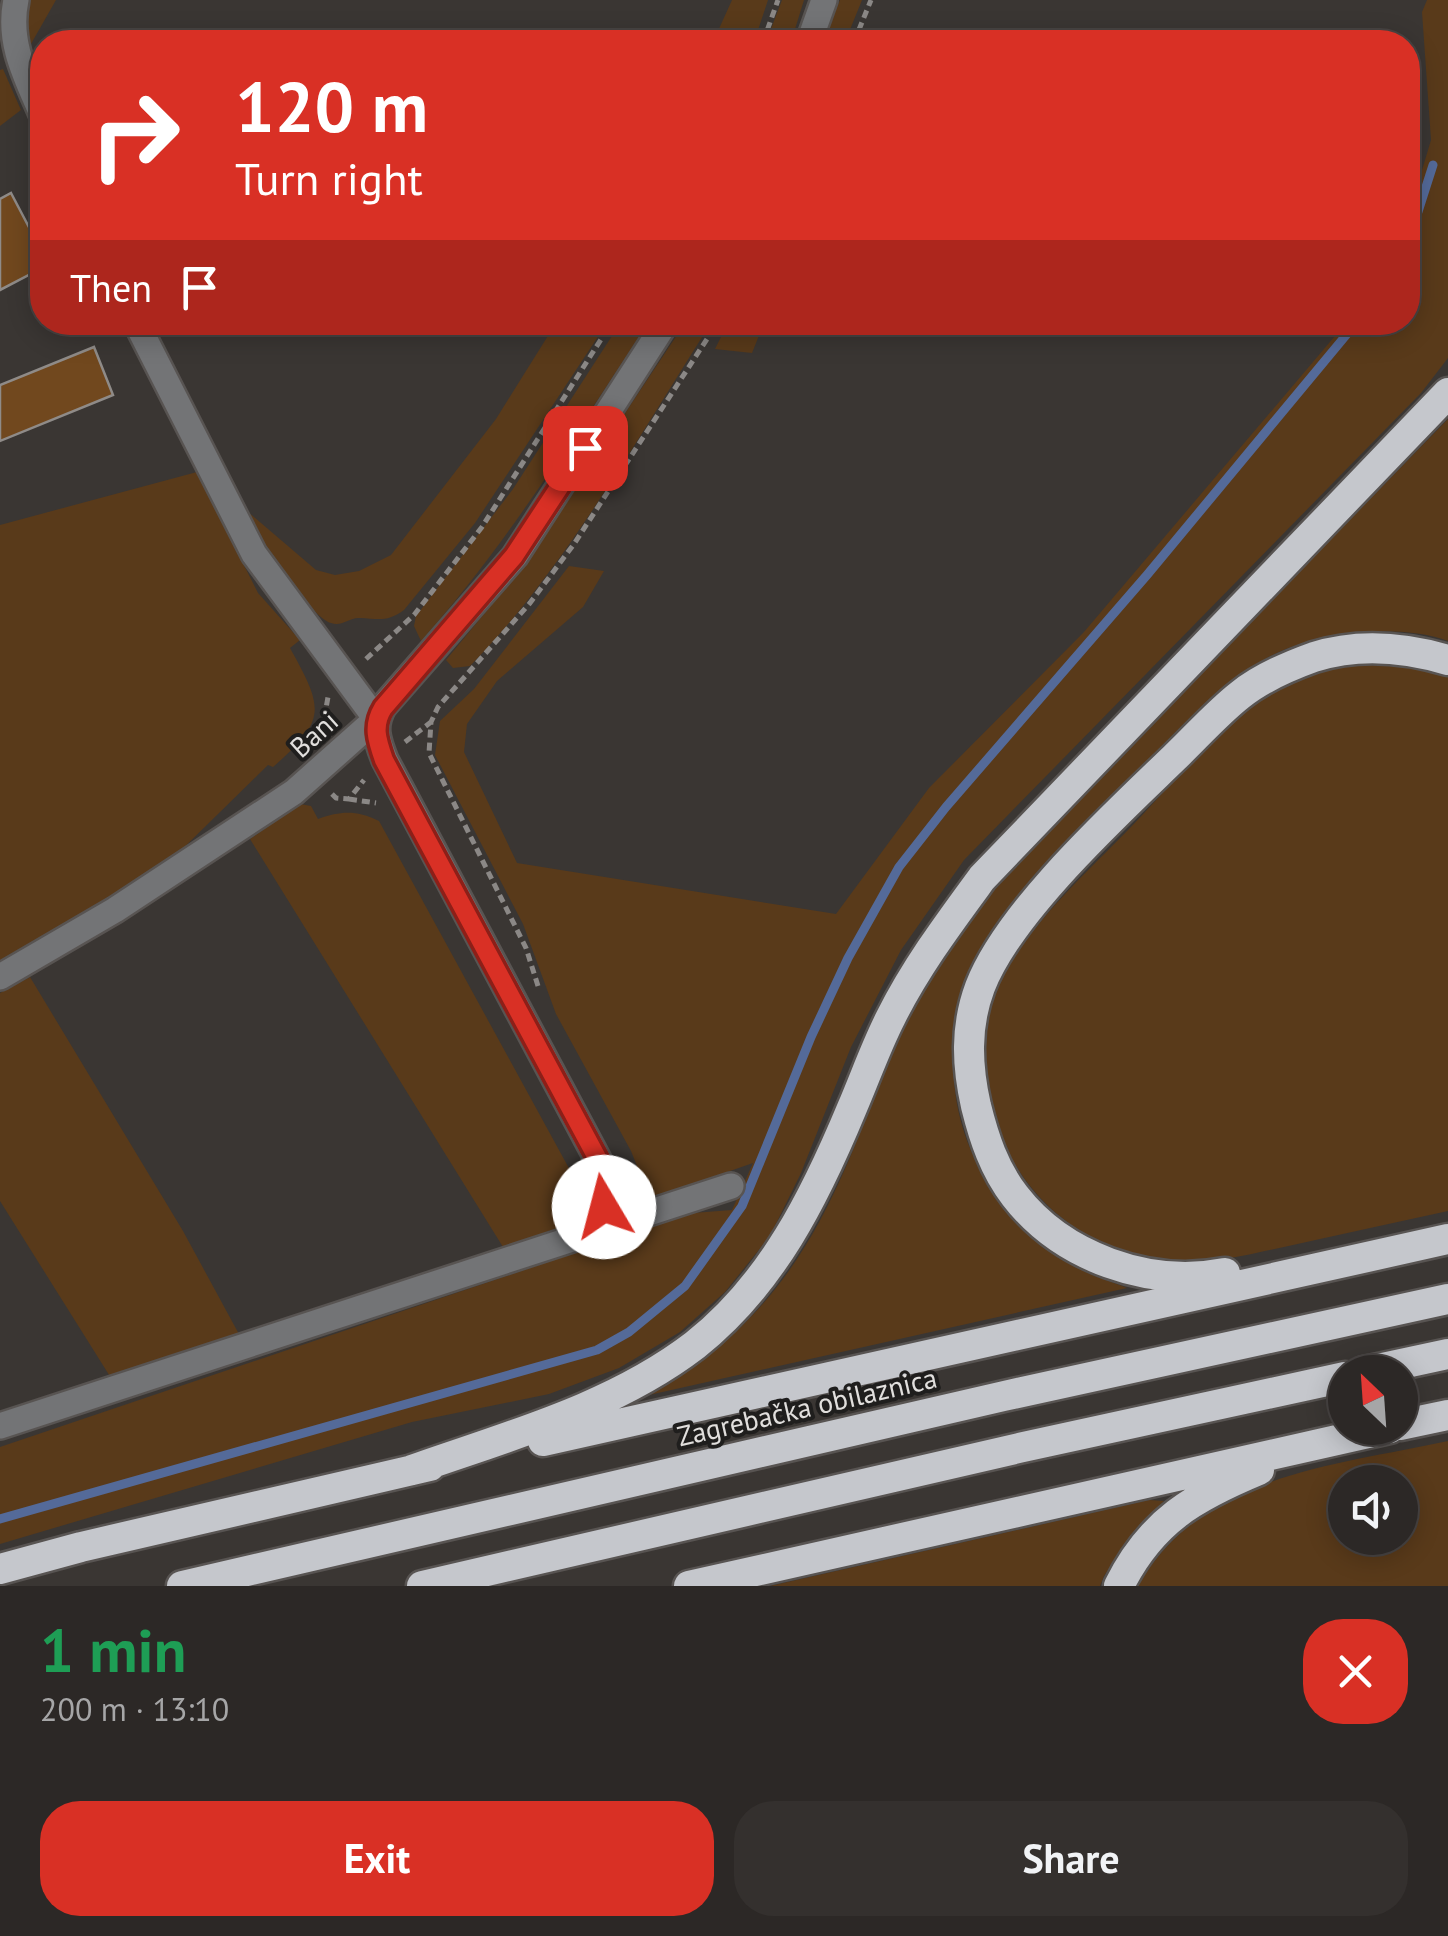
<!DOCTYPE html>
<meta charset="utf-8">
<style>
body{margin:0;font-family:"PT Sans",sans-serif;background:#34302e;color:#f1f3f6;height:100vh;display:flex;flex-direction:column;font-size:38px;white-space:nowrap}
*{box-sizing:border-box;margin:0}
p{font-size:32px;color:#a6a6a7}
.icon{flex:none;width:55px;height:55px;fill:none;stroke:currentColor;stroke-width:2;stroke-linecap:round;stroke-linejoin:round}
.map{position:relative;height:1586px;overflow:hidden}
.details{display:flex;flex-direction:column;background:#2c2826;flex:1}
.details>*{flex:none}
.banner{position:absolute;left:30px;top:30px;width:1390px;height:305px;border-radius:40px;box-shadow:0 5px 25px #0003,0 0 0 2px #484443;background:#d93025;color:#fff;overflow:hidden}
.needle{width:65px;rotate:335deg}
.tools{position:absolute;left:1328px;top:1355px;display:grid;gap:20px}
.tools a{display:grid;place-items:center;width:90px;height:90px;border-radius:50%;background:#2c2826;box-shadow:0 5px 25px #0003,0 0 0 2px #484443;font-size:50px}
.pin{position:absolute;display:grid;place-items:center;width:85px;height:85px;color:#fff;margin:-42px;border-radius:20px;box-shadow:0 5px 15px #0006}
.me{position:absolute;width:110px;margin:-55px;rotate:352deg;stroke-linejoin:round;filter:drop-shadow(0 0 8px #0008)}
.turn{display:flex;align-items:center;gap:35px;height:210px;padding:0 40px;font-size:45px}
.turn .icon{width:130px;height:130px;stroke-width:2.5}
.turn b{display:block;font-size:70px;line-height:85px}
.then{display:flex;align-items:center;height:95px;padding:0 40px;background:#0003;gap:20px;font-size:38px}
.round{display:grid;place-items:center;flex:none;width:105px;height:105px;border-radius:40px;background:#34302e}
.head{display:flex;align-items:center;justify-content:space-between;height:170px;padding:0 40px}
h1{font-size:60px;font-weight:800;line-height:75px;color:#1e9e55}
.button{display:flex;gap:20px;margin-top:auto;padding:20px 40px}
.button a{flex:1;height:115px;border-radius:40px;background:#d93025;color:#fff;font-size:40px;font-weight:800;line-height:115px;text-align:center}
.button a+a{background:#34302e;color:#f1f3f6}
.map>svg:first-child{display:block}
</style>
<div class="map">
<svg width="1448" height="1586" viewBox="0 0 1448 1586">
<rect width="100%" height="100%" fill="#3a3633"/>
<!-- green -->
<path fill="#593a1a" fill-rule="evenodd" d="M23,0h33l-33,58z
M732,0h36l-14,42h-41z
M782,0h22l-13,42h-25z
M840,0h22l-17,42h-22z
M1427,0h21v358l-27,35 -457,467 -63,90 -50,97 -50,126 -31,63 -45,56 -45,40 -61,36 -70,26 -137,28 -412,122v-97l693,-234 39,-3 21,-47 -112,39 -2,-31 -8,-20 -75,-137 -33,-90 -88,-169 5,-34 34,-32 95,-123 35,5 -21,36 -86,74 -30,43 -3,28 53,111 319,51 93,-126 155,-156 262,-309 62,-1v-105l23,-77 -9,-128z
M3,69l18,41 -21,16v-56z
M621,322l27,1c-72,109 -140,220 -227,318l-7,-15 2,-10 97,-127z
M556,323h51l-132,200 -71,87c-16,12 -25,9 -44,8 -11,-1 -17,9 -29,5 -22,-6 -78,-94 -90,-117l75,64 19,5 24,-4 32,-16 105,-136z
M685,323h26c-71,111 -149,250 -241,343l-17,2 -7,-8 76,-92z
M728,323h36l-12,30 -37,-4z
M1448,419v222c-24,-9 -57,-11 -82,-9 -26,3 -50,6 -75,15 -65,23 -134,106 -183,156 -45,47 -97,92 -128,149 -37,70 -37,166 10,232 10,14 25,26 37,38 17,18 35,37 57,49 13,7 29,11 43,17l-478,107c101,-59 153,-126 199,-233 22,-52 39,-105 65,-155 25,-48 56,-90 90,-132z
M197,472l61,121 42,47 -10,8c34,61 37,72 -17,119l-5,-2 -105,103 -163,101v-444z
M1401,663l47,11v537c-52,11 -104,23 -155,34 -39,8 -80,20 -120,17 -53,-5 -104,-30 -138,-70 -52,-60 -69,-155 -26,-226 31,-52 78,-94 119,-136 57,-58 115,-139 198,-161 24,-6 50,-5 75,-6z
M300,804l11,2 7,13c23,-8 38,-9 61,2l192,351 1,17 -18,31 4,8 -55,19 -253,-408z
M30,977l153,254 57,105 -129,42 -111,-177v-208z
M1448,1441v145h-310c63,-112 196,-120 310,-145zM1345,1482h55v56h-55z
M1149,1500l15,1 -21,21 -39,54 -4,10h-330z"/>
<g fill="none" stroke-linecap="round" stroke-linejoin="round">
<!-- stream -->
<path stroke="#546a99" stroke-width="9" d="M1408,243l25,-78
M0,1519l597,-169 32,-18 56,-46 57,-80 69,-169 37,-79 51,-91 47,-60 201,-232 210,-253"/>
</g>
<!-- building -->
<path fill="#71481e" stroke="#8f8b88" stroke-width="2.5" d="M11,193l31,59v16l-42,22v-91z
M94,347l19,48 -113,46v-56z"/>
<g fill="none" stroke-linecap="round" stroke-linejoin="round">
<defs>
<path id="minor" d="M16,0c-9,42 10,77 26,114
M809,42l15,-42
M136,322l118,232 122,165
M0,977l115,-67 179,-118 82,-73
M602,1213l20,7 11,-2 98,-32
M0,1426l578,-189c25,-21 33,-38 24,-70l-217,-407c-8,-20 -13,-34 -2,-53l132,-151 151,-234"/>
<path id="highway" d="M1225,1273c-76,15 -163,-16 -210,-77 -21,-27 -31,-58 -39,-90 -9,-40 -11,-79 4,-119 29,-75 135,-172 194,-229 22,-21 43,-45 66,-63 21,-17 49,-29 74,-38 44,-14 90,-10 134,3
M1364,1372l84,-18
M1400,1425l48,-10
M543,1441l905,-202
M412,1470c96,-34 201,-62 283,-125 77,-61 120,-148 157,-237 13,-30 24,-62 39,-91 25,-50 58,-94 91,-139l466,-485
M0,1569l81,-22 349,-81
M182,1586l822,-190 444,-97
M422,1586l597,-138 326,-71
M689,1586l701,-158
M1119,1586c32,-65 75,-89 140,-116"/>
</defs>
<!-- minor casing -->
<use href="#minor" stroke="#585452" stroke-width="30"/>
<!-- highway casing -->
<use href="#highway" stroke="#585452" stroke-width="35"/>
<!-- path -->
<path stroke="#8b8886" stroke-width="5" stroke-dasharray="8 5" stroke-linecap="butt" d="M763,42l15,-42
M854,42l17,-42
M366,659l48,-44 68,-88 130,-205
M322,731l6,-34
M405,742l26,-20
M332,794l4,4 13,1 15,-19
M349,799l27,4
M538,986l-12,-38 -97,-195 2,-31 7,-15 92,-104 44,-59 144,-222"/>
<!-- minor -->
<use href="#minor" stroke="#737476" stroke-width="25"/>
<!-- highway -->
<use href="#highway" stroke="#c5c7cc" stroke-width="30"/>
</g>
<g fill="none" stroke-linecap="round" stroke-linejoin="round">
<defs>
<path id="route" d="M585,448l-71,108 -131,152c-11,18 -6,32 1,52l218,407 4,25 -2,15"/>
</defs>
<!-- route casing -->
<use href="#route" stroke="#8d1f18" stroke-width="25"/>
<!-- route -->
<use href="#route" stroke="#d93025" stroke-width="18"/>
</g>
<g text-anchor="middle" stroke-width="8" stroke-linejoin="round" paint-order="stroke">
<!-- street labels -->
<g font-size="28" fill="#e1dfdd" stroke="#1f1e1d">
<text transform="translate(314 734) rotate(-42)" y="10">Bani</text>
<text transform="translate(807 1407) rotate(-13)" y="10">Zagrebačka obilaznica</text>
</g>
</g>
</svg>
<div class="tools">
<a><svg class="needle" viewBox="-14 -14 28 28"><path d="M0-13l5 13h-10z" fill="#e53935"/><path d="M0 13l5-13h-10z" fill="#a6a6a7"/></svg></a>
<a><svg class="icon" aria-label="sound" viewBox="0 0 24 24"><path d="M4 9h4l5-4v14l-5-4H4zM17 9q2 3 0 6"/></svg></a>
</div>
<div class="pin" style="left:585px;top:448px;background:#d93025"><svg class="icon" aria-label="arrive" viewBox="0 0 24 24"><path d="M6 21V4h12l-3 4 3 4H6"/></svg></div>
<svg class="me" style="left:604px;top:1207px" viewBox="-20 -20 40 40"><circle r="19" fill="#fff"/><path d="M0-13L10 11 0 6-10 11z" fill="#d93025"/></svg>
<div class="banner">
<div class="turn"><svg class="icon" aria-label="right" viewBox="0 0 24 24"><path d="M7 20v-9h11M14 6l5 5-5 5"/></svg><div><b>120 m</b>Turn right</div></div>
<div class="then">Then<svg class="icon" aria-label="arrive" viewBox="0 0 24 24"><path d="M6 21V4h12l-3 4 3 4H6"/></svg></div>
</div>
</div>
<section class="details">
<div class="head"><div><h1>1 min</h1><p>200 m · 13:10</p></div><a class="round" style="background:#d93025;color:#fff"><svg class="icon" aria-label="close" viewBox="0 0 24 24"><path d="M6 6l12 12M18 6L6 18"/></svg></a></div>
<div class="button"><a>Exit</a><a>Share</a></div>
</section>
